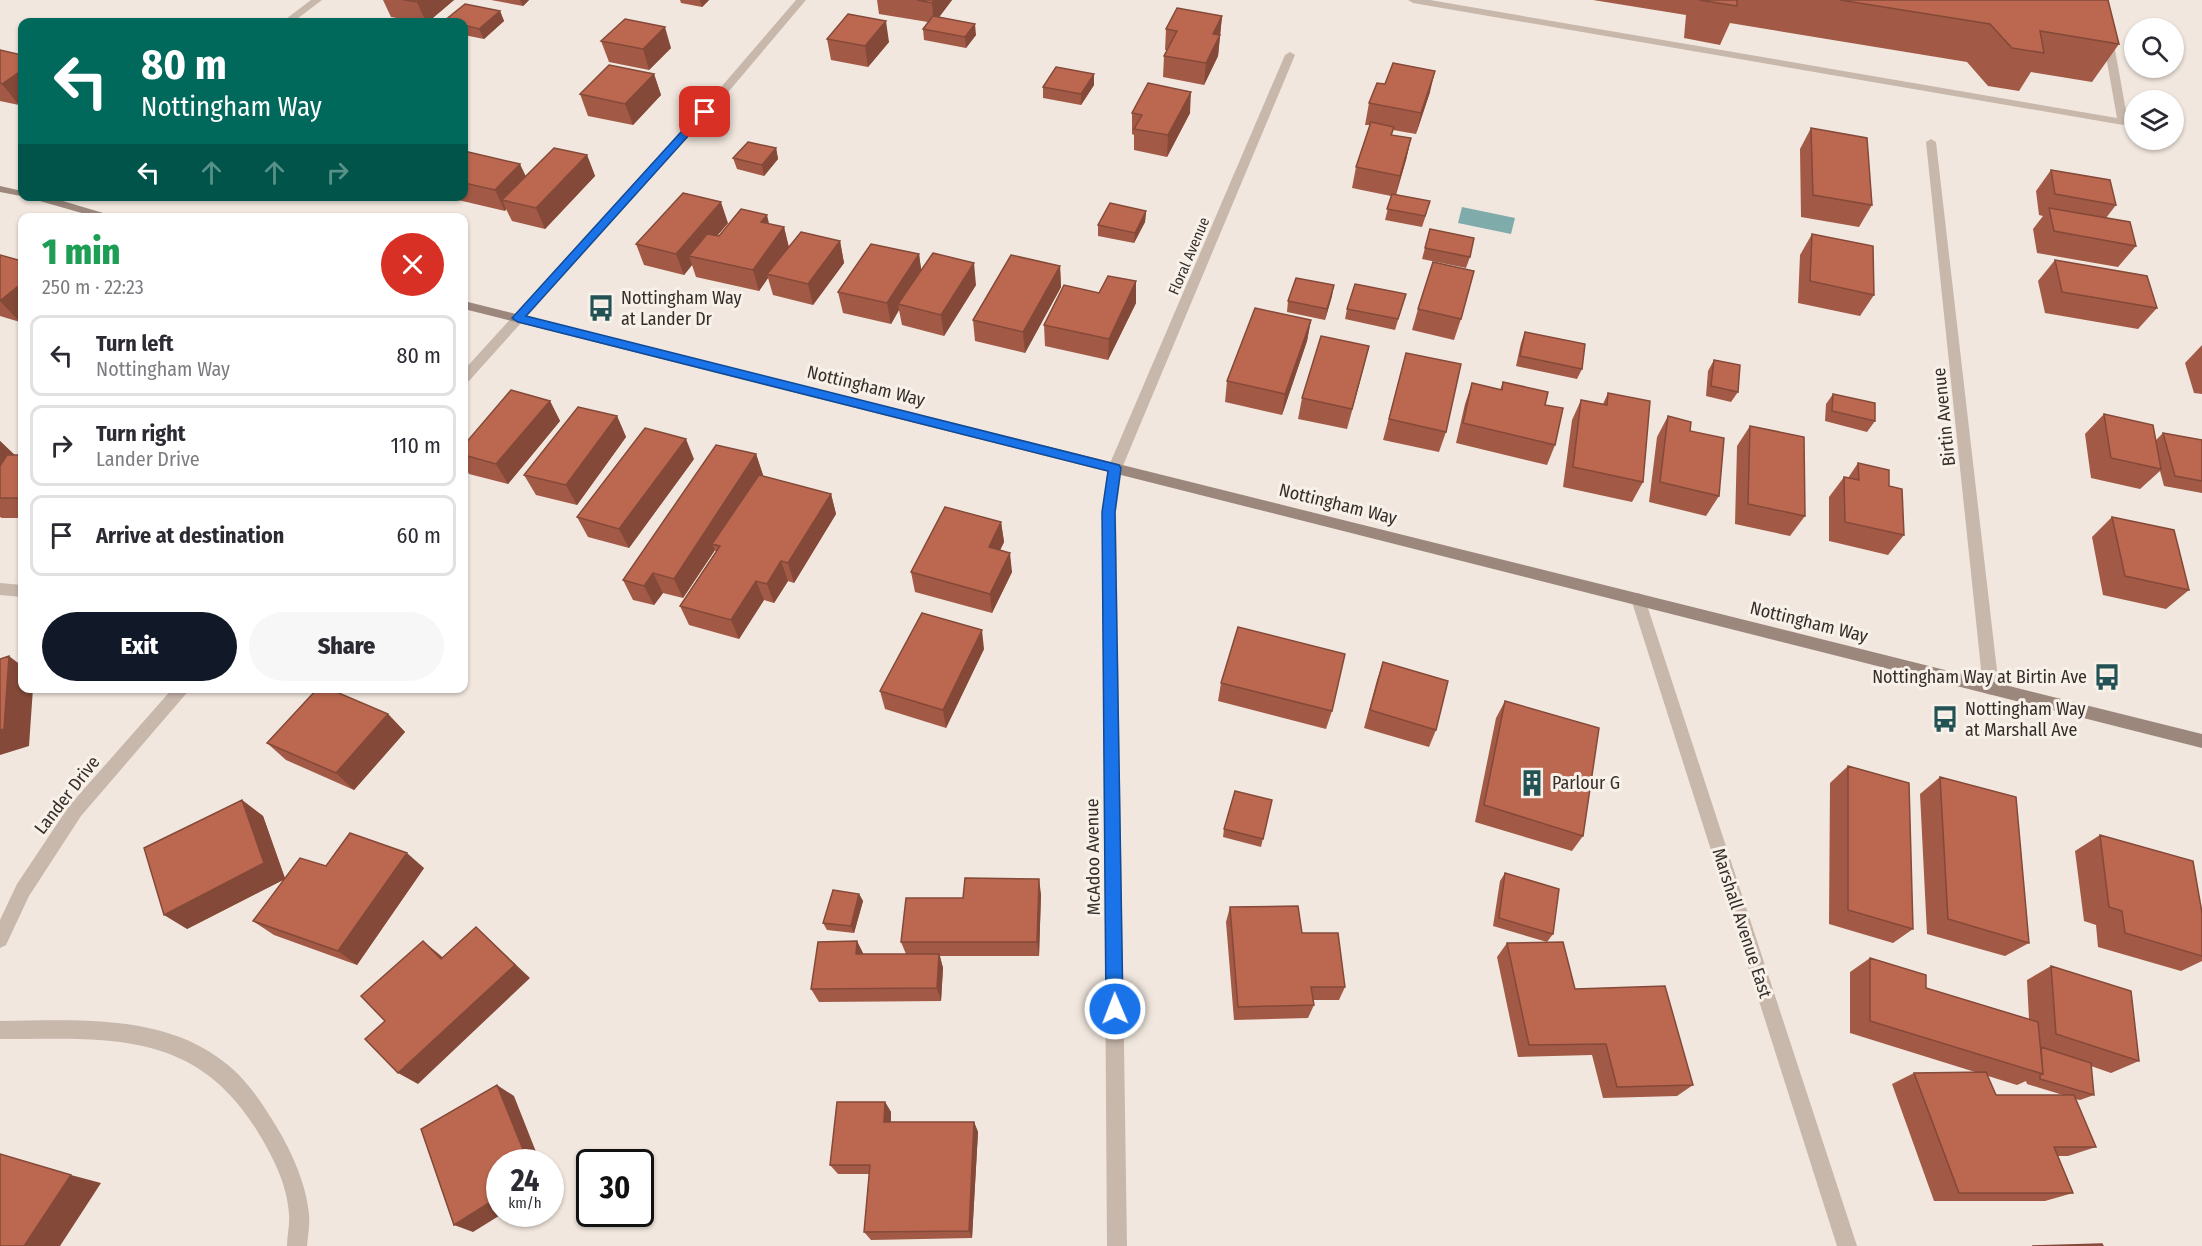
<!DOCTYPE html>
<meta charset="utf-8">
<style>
body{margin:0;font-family:"Fira Sans Condensed",sans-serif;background:#f7f7f7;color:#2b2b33;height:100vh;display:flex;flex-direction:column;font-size:22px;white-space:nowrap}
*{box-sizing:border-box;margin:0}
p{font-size:20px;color:#7c7c81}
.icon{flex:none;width:33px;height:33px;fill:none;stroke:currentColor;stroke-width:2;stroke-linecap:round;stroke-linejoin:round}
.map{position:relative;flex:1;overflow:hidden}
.side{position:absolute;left:18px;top:213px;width:450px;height:480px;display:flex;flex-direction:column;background:#fff;border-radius:12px;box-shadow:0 2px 4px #0004}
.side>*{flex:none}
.hud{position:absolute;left:18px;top:18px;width:450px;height:183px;border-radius:12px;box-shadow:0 2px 4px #0004;background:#00695c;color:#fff;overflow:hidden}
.fabs{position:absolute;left:2124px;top:18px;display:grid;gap:12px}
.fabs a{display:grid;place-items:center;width:60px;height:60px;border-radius:50%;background:#fff;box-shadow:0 2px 4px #0004;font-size:30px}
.speed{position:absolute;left:486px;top:1149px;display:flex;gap:12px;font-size:30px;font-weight:700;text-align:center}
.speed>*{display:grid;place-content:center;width:78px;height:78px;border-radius:50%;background:#fff;box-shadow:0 2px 4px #0004;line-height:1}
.speed small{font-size:15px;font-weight:400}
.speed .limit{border:3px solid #111;border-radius:9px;background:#fff;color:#111}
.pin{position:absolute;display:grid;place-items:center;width:51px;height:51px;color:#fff;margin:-26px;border-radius:12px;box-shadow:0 3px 9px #0006}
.me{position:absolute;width:66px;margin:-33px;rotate:359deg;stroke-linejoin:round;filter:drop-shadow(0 0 4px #0008)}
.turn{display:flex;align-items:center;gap:21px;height:126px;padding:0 24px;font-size:27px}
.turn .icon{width:78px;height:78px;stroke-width:2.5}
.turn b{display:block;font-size:42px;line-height:51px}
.lanes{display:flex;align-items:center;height:57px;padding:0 24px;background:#0003;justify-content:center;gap:30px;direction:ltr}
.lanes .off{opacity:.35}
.round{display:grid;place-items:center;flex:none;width:63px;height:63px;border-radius:32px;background:#f7f7f7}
.summary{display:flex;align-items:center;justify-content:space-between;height:102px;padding:0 24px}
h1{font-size:36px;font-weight:800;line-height:45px;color:#1e9e55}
.button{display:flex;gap:12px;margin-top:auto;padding:12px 24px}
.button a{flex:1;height:69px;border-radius:36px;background:#111827;color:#fff;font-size:24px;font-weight:800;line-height:69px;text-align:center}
.button a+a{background:#f7f7f7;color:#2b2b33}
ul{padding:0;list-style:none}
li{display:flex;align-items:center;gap:18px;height:81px;margin:0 12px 9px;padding:0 12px;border:3px solid #e1e1e2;border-radius:12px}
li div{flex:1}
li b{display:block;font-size:22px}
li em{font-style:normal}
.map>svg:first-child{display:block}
</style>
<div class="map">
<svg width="2202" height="1246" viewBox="0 0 2202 1246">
<rect width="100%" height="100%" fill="#f1e7de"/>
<!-- water -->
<path fill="#7fabab" d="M1462,207l53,11 -4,16 -53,-11z"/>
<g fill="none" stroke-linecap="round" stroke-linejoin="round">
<!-- lane -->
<path fill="#c8b7ab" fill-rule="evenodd" d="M1408,0h22l687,118 -21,-118h10l22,122 -5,3 -710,-122z"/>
<!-- street -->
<path fill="#c8b7ab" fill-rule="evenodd" d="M311,0h11l-29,22h-11z
M796,0h10l-82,97 -255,284 -5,1v-12l252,-277z
M1290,52l5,3 -173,413 -6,44 11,734h-20l-5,-734 6,-44 177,-413z
M1931,139l5,3 63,546 -2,5 -6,2 -6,-2 -2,-5 -57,-546z
M0,583l22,2v12l-22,-2z
M1638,593l5,2 2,4 212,647h-20l-206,-647 2,-4z
M173,688h18l-110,128 -52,80 -23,49 -6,3v-28l17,-36 52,-78z
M0,1021c75,-1 167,-8 228,44 19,16 32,35 45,56 17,27 33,61 36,93 1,11 -1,21 -2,32h-20c0,-11 3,-21 2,-32 -2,-31 -17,-59 -33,-85 -63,-101 -151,-90 -256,-90z"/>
<!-- secondary -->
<path fill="#9b877c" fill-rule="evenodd" d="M0,186l22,5v5h24l74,22h-21l-73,-21 -26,-5z
M464,301l1738,433v14l-1738,-439z"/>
</g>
<!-- wall -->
<path fill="#a25945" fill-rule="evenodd" d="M383,0h71l-26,22h-7l-30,-5z
M491,0h38l-6,6z
M680,0h29l-7,7 -21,-4z
M877,0h75l-13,17 37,18 -10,13 -42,-8 -1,-11 5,-7 -49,-8z
M1593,0h515l11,44 -27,38 -61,-10 -12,19 -31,-5 -21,-24 -237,-39 -10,22 -36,-7 2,-23z
M500,11l4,10 -20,18 -20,-4v-13h-19l-1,-1z
M1222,16l-4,40 -14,29 -41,-8 1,-21 3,-6h-2l1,-21z
M827,39l62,3 -21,25 -37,-7z
M601,41l70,7 -22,22 -40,-8z
M0,50l22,5v47l-3,3 -19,-4z
M654,74l7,21 -28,30 -45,-9 -8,-22z
M1094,85l-13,20 -38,-7v-11z
M1430,92l-14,42 -23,-4 -1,5 19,3 -5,22 -10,35 31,17 -5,15 -37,-7 6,-24 -39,-8 4,-21 14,-42h-5l4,-22z
M1132,113h58l-23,44 -33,-7v-15l-2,-1z
M1811,128l61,77 -13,22 -58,-10 -1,-68z
M776,148l2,11 -14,17 -27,-7 -4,-11z
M464,151l62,25 61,-21 8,21 -50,53 -33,-8 -6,-12 -1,2 -64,-15h23z
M2051,170l65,35 -10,13 30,28 -18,21 -81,-14 -4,-24 10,-13 -4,-1 -3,-24z
M1146,211l-1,11 -11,21 -36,-7v-11z
M728,223l-11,13h2l50,-12 15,3 5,20 51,-6 4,22 -31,42 -40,-10 -5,-17 -9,13 -63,-14 -4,-12 -8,10 -40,-10 -8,-21z
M1430,229l40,28 -4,11 -44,-9z
M1812,234l62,61 -14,21 -62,-13 2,-48z
M919,254l2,17 55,14 -32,51 -42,-11 -3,-15 -8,14 -48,-11 -5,-21z
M0,255l20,67 -20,-6z
M2055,260l102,48 -19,21 -93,-16 -7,-32z
M1060,266l1,21 -36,66 -50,-12 -2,-21z
M1406,294l-11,36 -50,-11 2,-10z
M1332,296l-7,24 -38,-8 1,-11z
M1136,303l-28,57 -63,-14 -1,-21z
M1418,309l43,10 -7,21 -42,-10z
M1311,320l-4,21 -25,74 -57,-13 2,-21z
M1525,332l57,37 -5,10 -61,-13 5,-23z
M2202,345v49l-8,-1 -9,-30z
M1369,346l-22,83 -49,-10 4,-21z
M1406,353l40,79 -7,20 -56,-12z
M1714,360l24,32 -7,10 -25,-6 2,-25z
M1503,382l42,23 10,40 -8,20 -91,-22 9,-39 7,-21 28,7z
M1608,393l35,89 -11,20 -69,-15 9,-67 9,-20 22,4z
M1833,394l42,27 -8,11 -42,-11 1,-17z
M550,401l10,20 -52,63 -39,-10 -5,-9v-20z
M2104,414l52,26 7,-7 39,7v53l-38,-7 -4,-15 -20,18 -49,-11 -6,-44z
M617,416l9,21 -49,68 -41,-10 -12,-20z
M1668,416l22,15 29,65 -13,20 -57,-14 8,-65z
M1750,426l55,90 -15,20 -55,-12 2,-78z
M0,441l14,14h8v63h-20l-2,-1z
M756,454l7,21 -1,1 69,18 5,20 -42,69 -6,-2 -14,22 -10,-3 -25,39 -50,-14 -9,-19 36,-54 -1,-2 -32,48 -20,-5 -9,12 -21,-5 -10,-20z
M694,459l-65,89 -41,-11 -11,-20z
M1858,463l46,72 -16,20 -59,-14v-44l15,-20 4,1z
M2112,517l77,73 -23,19 -63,-14 -11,-58z
M1001,522l3,20 -4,8 12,22 -20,41 -77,-21 -4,-20z
M984,649l-38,79 -61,-19 -5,-18z
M1383,662l53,68 -7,17 -65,-19 13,-48z
M1221,683l111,28 -6,18 -108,-28z
M1505,701l78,135 -11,15 -97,-29 21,-104z
M388,714l17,18 -51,58 -68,-30 -19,-17z
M1848,766l65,163 -20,14 -64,-19 1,-141z
M1940,777l89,166 -24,13 -78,-22 -7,-140z
M242,800l21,16 22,62 41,-12 98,2 -67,97 -83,-30 -21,-14 32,-42 -98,50z
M1272,800l-11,47 -38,-10 1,-8z
M2100,835l102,78v48l-21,10 -83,-24 -2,-22 -12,-4 -9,-70z
M1505,873l48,61 -6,8 -54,-16 7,-45z
M859,894l4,7 -9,32 -27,-3 -4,-7z
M1041,894l-2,62h-99l3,12 -2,33 -122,1 -8,-13 46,-48 6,13h43l-5,-12 62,-44z
M1230,907l72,26 43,54 -6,13h-26l1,5 -6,13 -74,2 -8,-98z
M1507,943l68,46 118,96 -16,11 -74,2 -11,-43 -74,2 -21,-100z
M1870,958l56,30 103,31 -2,-39 24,-14 88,95 -28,12 -20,-7 3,29 -14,5 -5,-1 21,48 -28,9h-10l15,37 -28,8h-111l-42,-117 22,-11 61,-1 -125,-39v-61zM1988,1076l29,9 9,-4 1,3 36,11h-67z
M885,1102l6,10v10h83l4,10 -6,106 -101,2 -7,-8 5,-58h-31l-8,-9z"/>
<!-- shaded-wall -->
<path fill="#844938" d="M420,0h34l-26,22h-2l-9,-20z
M520,0h9l-6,6z
M700,0h9l-7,7z
M934,0h18l-18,24 -2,-21z
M500,11l4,10 -20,18 -5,-10z
M1222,16l-4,40 -14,29 2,-22 7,-29z
M886,21l3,21 -21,25 -3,-21z
M975,24l1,11 -10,13 -1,-11z
M665,27l6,21 -22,22 -6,-21z
M22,70v32l-3,3 -17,-21z
M1435,71l-5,21 -14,42 5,-21z
M654,74l7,21 -28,30 -8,-21z
M1094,74v11l-13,20v-11z
M1191,92l-1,21 -23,44 1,-22z
M1411,138l-5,22 -11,37 5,-21z
M776,148l2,11 -14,17 -2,-11z
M587,155l8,21 -50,53 -9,-21z
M520,164l10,21 -28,15 4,9 -1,2 -10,-21z
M721,202l7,21 -30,35 -9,-2 3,9 -8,10 -8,-21z
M1146,211l-1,11 -11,21 1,-10z
M767,215l5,21 -11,-14z
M784,227l5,22 -22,25 1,4 -9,13 -6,-21z
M840,241l4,22 -31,42 -5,-21z
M919,254l3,21 -24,29 1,6 -8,14 -4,-21z
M974,263l2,22 -32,51 -3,-21z
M1060,266l1,21 -36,66 -2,-21z
M1136,281v22l-28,57 1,-21z
M22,283v37l-2,2 -20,-21z
M1334,285l-2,11 -7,24 2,-11z
M1311,320l-4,21 -25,74 3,-21z
M1369,346l-5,20 -17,63 5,-20z
M550,401l10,20 -52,63 -12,-20z
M617,416l9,21 -49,68 -11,-20z
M686,439l8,20 -65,89 -10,-19z
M0,441l16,15 -16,14z
M756,454l7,21 -46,71 -5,-2 3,6 -32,48 -9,-19z
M831,494l5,20 -42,69 -6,-20z
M1001,522l3,20 -12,25 -3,-20z
M1010,553l2,19 -20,41 -2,-19z
M781,561l7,20 -14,22 -7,-19z
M653,573l10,20 -9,12 -10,-19z
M756,581l8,19 -25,39 -8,-19z
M982,630l2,19 -38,79 -3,-18z
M9,656l13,10v22h11l-4,58 -29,9v-25z
M388,714l17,18 -51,58 -18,-17z
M242,800l21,16 22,63 -98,50 -23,-14z
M407,853l17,15 -67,97 -19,-14z
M1039,879l2,15 -2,62 -2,-14z
M859,894l4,7 -9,32 -3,-7z
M476,927l54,51 -112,106 -20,-11z
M423,941l17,14 18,17 -17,-13z
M857,941l7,14 -8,-1z
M939,954l4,14 -2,33 -4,-13z
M497,1085l17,11 26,66h-12z
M885,1102l6,10 -1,20 -6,-10z
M974,1122l4,10 -6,106 -3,-7z
M71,1175l30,8 -41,63h-36z
M500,1196v18h2l-29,18 -19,-7z"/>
<!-- building -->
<path fill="#bc6850" stroke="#844938" stroke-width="1.5" d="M404,0h16l-3,2z
M917,0h17l-2,3z
M1699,0h38v6z
M1840,0h268l11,44 -79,-13 4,22 -32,-5 -22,-24z
M465,4l35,7 -21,18 -15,-4v-3h-13l-7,-1z
M1177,8l45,8 -9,18 7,1 -14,28 -42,-7 13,-25 -11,-2z
M848,14l38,7 -21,25 -38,-7z
M933,16l42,8 -10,13 -42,-8z
M625,19l40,8 -22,22 -42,-8z
M127,20l11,2h-15z
M0,50l22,5v15l-20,14 -2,-1z
M1393,63l42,8 -14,42 -52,-10 8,-20 8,1z
M609,65l45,9 -29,30 -45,-10z
M1056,67l38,7 -13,20 -38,-7z
M1148,83l43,9 -23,43 -34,-6 8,-14 -10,-2z
M1371,122l23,5 -3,8 20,3 -11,38 -44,-9z
M1811,128l56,10 5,67 -59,-10z
M748,142l28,6 -14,17 -29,-7z
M554,148l33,7 -51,53 -34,-8z
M464,151l56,13 -25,26 -31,-7z
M2051,170l59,10 6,25 -61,-11z
M683,193l38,9 -45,52 -40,-10z
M1392,194l38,7 -5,15 -38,-7z
M1110,203l36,8 -11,22 -37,-8z
M2049,208l81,14 6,24 -82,-15z
M741,209l26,6 -6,7 23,5 -31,43 -64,-14 18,-22 12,2z
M1430,229l44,9 -4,19 -45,-9z
M801,232l39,9 -32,43 -41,-10z
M1812,234l61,12 1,49 -64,-14z
M871,244l48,10 -32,49 -49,-11z
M933,253l41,10 -33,52 -43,-11z
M0,255l22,6v22l-22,18z
M1011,255l49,11 -37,66 -50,-12z
M2055,260l92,16 10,32 -95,-16z
M1433,262l41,9 -13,48 -43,-10z
M1108,276l28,5 -27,58 -65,-14 20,-40 35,8z
M1296,278l38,7 -7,24 -39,-8z
M1355,284l51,10 -8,25 -51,-10z
M1255,308l56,12 -26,74 -58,-13z
M1525,332l60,12 -3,25 -62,-13z
M1321,336l48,10 -17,63 -50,-11z
M1406,353l55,11 -15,68 -57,-13z
M1714,360l26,5 -2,27 -27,-6z
M1503,382l45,10 -3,13 18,3 -8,37 -92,-22 9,-40 30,7z
M511,390l39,11 -54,63 -32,-9v-10z
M1608,393l42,8 -7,81 -70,-15 8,-67 26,5z
M1833,394l42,9v18l-43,-10z
M578,407l39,9 -51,69 -42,-10z
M2104,414l49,11 8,44 -50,-11z
M1668,416l23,6 -1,9 34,7 -5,58 -59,-14z
M1750,426l54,11 1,79 -57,-12z
M645,428l41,11 -67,90 -42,-12z
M2163,433l39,7v41l-27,-5z
M716,445l40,9 -82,125 -21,-6 -9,13 -21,-6z
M7,455h15v43h-22v-32z
M1858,463l31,7v16l13,3 2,46 -59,-13 -1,-45 15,3z
M759,475l72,19 -43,69 -7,-2 -14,23 -11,-3 -25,39 -51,-14 40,-60 -8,-2z
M945,507l56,15 -12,25 21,6 -20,41 -79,-22z
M2112,517l62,13 15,60 -64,-14z
M922,613l60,17 -39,80 -63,-19z
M1238,627l107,27 -13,57 -111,-28z
M9,656l-5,73 -4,1v-71z
M1383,662l65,19 -12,49 -66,-20z
M318,688h9l61,26 -52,59 -69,-30z
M1505,701l94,27 -16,108 -99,-31z
M1848,766l61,17 4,146 -65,-19z
M1940,777l76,20 13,146 -81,-24z
M1235,791l37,9 -9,39 -39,-10z
M242,800l22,63 -100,52 -20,-67z
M350,833l57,20 -69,98 -85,-30 47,-63 26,8z
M2100,835l93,26 9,52v43l-77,-23 -3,-22 -13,-4z
M1505,873l54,16 -6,45 -54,-16z
M965,878l74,1 -2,63h-136l5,-44h57z
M833,890l26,4 -8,32 -28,-3z
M1298,906l4,27h36l7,54h-34l3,18 -76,2 -8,-100z
M476,927l39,38 -117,108 -33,-34 20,-18 -24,-25 62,-55 18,18z
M857,941l-1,13h83l-2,34 -126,1 7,-47z
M1563,942l12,47 90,-3 28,99 -76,2 -11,-43 -77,1 -22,-102z
M1870,958l56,17v13l112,34 5,52 -173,-53z
M2051,966l80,25 8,70 -83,-27z
M2041,1047l50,16 3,32 -54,-16v-4l3,-1z
M1986,1072l10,23h78l22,52h-42l19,46h-114l-45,-120z
M497,1085l31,77h-28v34l-46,29 -33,-96z
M837,1102h48l-1,20h90l-5,109 -105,1 6,-67h-40z
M0,1154l71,21 -47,71h-24z
M2102,1244l1,2h-71z"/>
<!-- route -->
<path fill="#1a73e8" stroke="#114b97" stroke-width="1.5" d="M705,109l3,1v4l-182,202 593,149 2,3 -6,44 8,497 -2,6 -6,3 -6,-3 -3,-6 -4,-497 6,-41 -590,-149 -6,-4 189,-208z"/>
<!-- icons -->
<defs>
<symbol id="bus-bare" viewBox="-9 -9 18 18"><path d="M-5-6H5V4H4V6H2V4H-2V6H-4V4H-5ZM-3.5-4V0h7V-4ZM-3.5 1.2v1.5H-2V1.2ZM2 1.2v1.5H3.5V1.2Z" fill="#225254" stroke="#f8f1ea" stroke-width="2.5" paint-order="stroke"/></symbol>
<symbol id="building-bare" viewBox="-9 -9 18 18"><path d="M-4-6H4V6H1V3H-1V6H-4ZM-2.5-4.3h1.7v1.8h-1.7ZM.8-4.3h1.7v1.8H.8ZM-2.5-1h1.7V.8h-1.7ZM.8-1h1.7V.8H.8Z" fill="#225254" stroke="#f8f1ea" stroke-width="2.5" paint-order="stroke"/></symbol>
</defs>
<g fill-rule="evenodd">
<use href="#bus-bare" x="582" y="289" width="38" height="38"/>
<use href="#bus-bare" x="2088" y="658" width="38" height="38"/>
<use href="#bus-bare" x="1926" y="700" width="38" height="38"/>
<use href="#building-bare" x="1513" y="764" width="38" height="38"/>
</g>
<g text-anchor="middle" stroke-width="6" stroke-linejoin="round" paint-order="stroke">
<!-- far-street labels -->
<g font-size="15" fill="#362d29" stroke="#f8f1ea">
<text transform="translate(1189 256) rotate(-67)" y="5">Floral Avenue</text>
</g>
<!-- poi labels -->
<g font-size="18" fill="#362d29" stroke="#f8f1ea" text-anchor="start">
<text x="621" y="304">Nottingham Way<tspan x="621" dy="21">at Lander Dr</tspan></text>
<text x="2087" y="683" text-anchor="end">Nottingham Way at Birtin Ave</text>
<text x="1965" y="715">Nottingham Way<tspan x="1965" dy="21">at Marshall Ave</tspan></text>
<text x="1552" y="789">Parlour G</text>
</g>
<!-- street labels -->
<g font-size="18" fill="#362d29" stroke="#f8f1ea">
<text transform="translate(866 386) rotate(14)" y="6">Nottingham Way</text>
<text transform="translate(1944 417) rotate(-96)" y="6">Birtin Avenue</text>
<text transform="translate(1338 504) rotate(14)" y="6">Nottingham Way</text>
<text transform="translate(1809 622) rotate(14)" y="6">Nottingham Way</text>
<text transform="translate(67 795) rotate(-52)" y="6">Lander Drive</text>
<text transform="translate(1093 857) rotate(-91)" y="6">McAdoo Avenue</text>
<text transform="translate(1742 923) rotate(72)" y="6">Marshall Avenue East</text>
</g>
</g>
</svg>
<div class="fabs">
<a><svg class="icon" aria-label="search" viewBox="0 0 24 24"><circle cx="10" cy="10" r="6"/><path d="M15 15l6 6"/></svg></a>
<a><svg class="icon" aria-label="layers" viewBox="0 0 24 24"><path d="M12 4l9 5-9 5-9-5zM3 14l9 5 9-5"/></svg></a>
</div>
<div class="speed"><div>24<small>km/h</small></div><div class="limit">30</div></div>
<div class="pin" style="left:705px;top:112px;background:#d93025"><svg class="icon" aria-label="arrive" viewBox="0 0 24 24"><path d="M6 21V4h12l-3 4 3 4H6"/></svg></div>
<svg class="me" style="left:1115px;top:1009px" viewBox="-20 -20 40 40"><circle r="17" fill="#1a73e8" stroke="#fff" stroke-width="3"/><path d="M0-11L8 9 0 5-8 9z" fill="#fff"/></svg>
<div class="hud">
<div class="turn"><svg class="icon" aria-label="left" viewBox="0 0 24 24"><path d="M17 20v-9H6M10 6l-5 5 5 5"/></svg><div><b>80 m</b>Nottingham Way</div></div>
<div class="lanes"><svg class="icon" aria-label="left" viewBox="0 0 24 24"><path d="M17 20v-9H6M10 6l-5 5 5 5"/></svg><svg class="icon off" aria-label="ahead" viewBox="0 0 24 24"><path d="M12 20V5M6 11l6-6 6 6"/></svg><svg class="icon off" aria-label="ahead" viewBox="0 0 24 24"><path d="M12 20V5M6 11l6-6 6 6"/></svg><svg class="icon off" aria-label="right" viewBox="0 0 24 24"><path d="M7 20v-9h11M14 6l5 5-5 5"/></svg></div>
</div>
<section class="side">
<div class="summary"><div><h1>1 min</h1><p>250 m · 22:23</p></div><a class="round" style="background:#d93025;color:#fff"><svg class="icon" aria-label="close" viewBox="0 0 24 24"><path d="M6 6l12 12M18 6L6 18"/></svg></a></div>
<ul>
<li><svg class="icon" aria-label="left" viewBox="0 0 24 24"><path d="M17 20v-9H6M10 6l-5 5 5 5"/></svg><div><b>Turn left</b><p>Nottingham Way</p></div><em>80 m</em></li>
<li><svg class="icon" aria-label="right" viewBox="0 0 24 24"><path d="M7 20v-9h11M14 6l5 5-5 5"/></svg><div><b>Turn right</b><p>Lander Drive</p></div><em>110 m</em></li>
<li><svg class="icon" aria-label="arrive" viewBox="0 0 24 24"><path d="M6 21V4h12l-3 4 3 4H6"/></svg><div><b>Arrive at destination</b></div><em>60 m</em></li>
</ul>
<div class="button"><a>Exit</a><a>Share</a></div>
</section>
</div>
